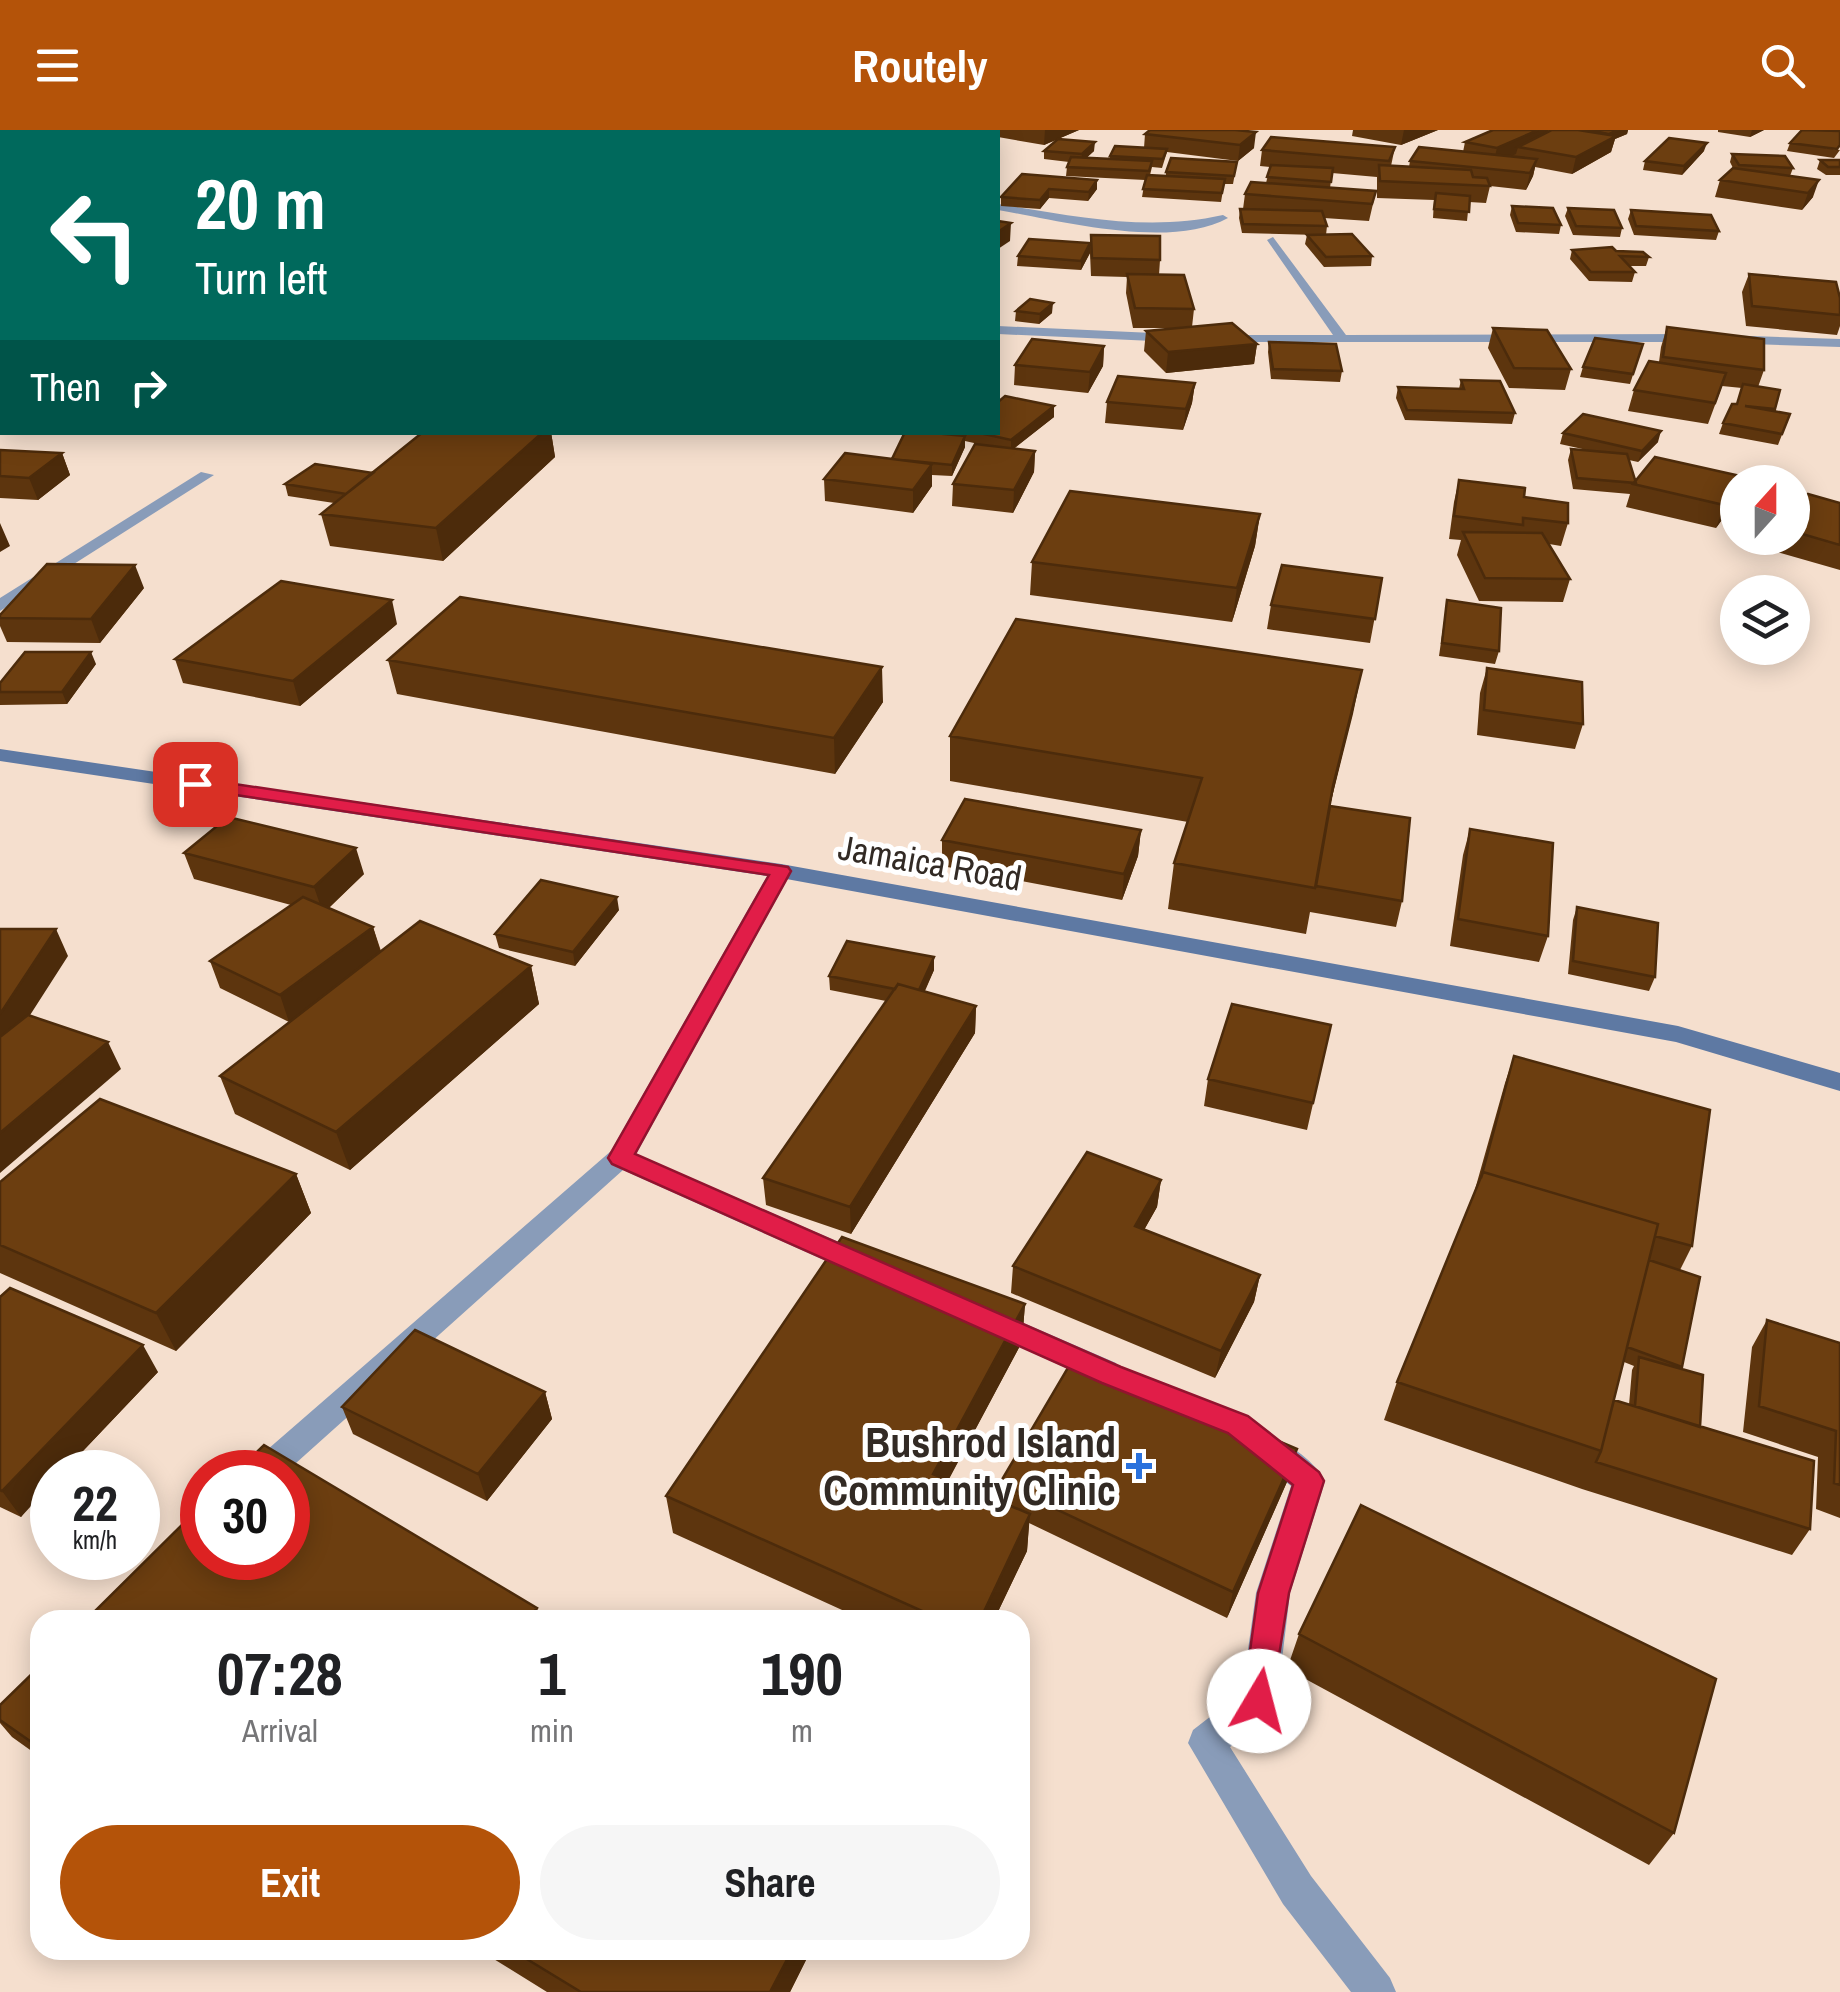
<!DOCTYPE html>
<style>
body{margin:0;font-family:"Archivo Narrow",sans-serif;background:#f6f6f6;color:#202124;height:100vh;display:flex;flex-direction:column;font-size:38px;white-space:nowrap}
*{box-sizing:border-box;margin:0}
p{font-size:32px;color:#757577}
.icon{flex:none;width:55px;height:55px;fill:none;stroke:currentColor;stroke-width:2;stroke-linecap:round;stroke-linejoin:round}
.map{position:relative;flex:1;overflow:hidden}
.panel{position:absolute;left:30px;top:1480px;width:1000px;height:350px;display:flex;flex-direction:column;background:#fff;border-radius:30px;box-shadow:0 5px 25px #0003}
.panel>*{flex:none}
.hud{position:absolute;left:0px;top:0px;width:1000px;height:305px;box-shadow:0 5px 25px #0003;background:#00695c;color:#fff;overflow:hidden}
.needle{width:65px;rotate:21deg}
.controls{position:absolute;left:1720px;top:335px;display:grid;gap:20px}
.controls a{display:grid;place-items:center;width:90px;height:90px;border-radius:50%;background:#fff;box-shadow:0 5px 25px #0003;font-size:50px}
.speed{position:absolute;left:30px;top:1320px;display:flex;gap:20px;font-size:50px;font-weight:700;text-align:center}
.speed>*{display:grid;place-content:center;width:130px;height:130px;border-radius:50%;background:#fff;box-shadow:0 5px 25px #0003;line-height:1}
.speed small{font-size:25px;font-weight:400}
.speed .limit{border:15px solid #d22;background:#fff;color:#111}
.pin{position:absolute;display:grid;place-items:center;width:85px;height:85px;color:#fff;margin:-42px;border-radius:20px;box-shadow:0 5px 15px #0006}
.me{position:absolute;width:110px;margin:-55px;rotate:8deg;stroke-linejoin:round;filter:drop-shadow(0 0 8px #0008)}
.turn{display:flex;align-items:center;gap:35px;height:210px;padding:0 30px;font-size:45px}
.turn .icon{width:130px;height:130px;stroke-width:2.5}
.turn b{display:block;font-size:70px;line-height:85px}
.then{display:flex;align-items:center;height:95px;padding:0 30px;background:#0003;gap:20px;font-size:38px}
.eta{display:flex;justify-content:space-evenly;align-items:center;height:170px;text-align:center}
.eta b{font-size:60px;font-weight:700;line-height:70px}
.button{display:flex;gap:20px;margin-top:auto;padding:20px 30px}
.button a{flex:1;height:115px;border-radius:60px;background:#b45309;color:#fff;font-size:40px;font-weight:700;line-height:115px;text-align:center}
.button a+a{background:#f6f6f6;color:#202124}
header{display:flex;justify-content:space-between;align-items:center;height:130px;padding:0 30px;background:#b45309;color:#fff;font-size:45px;font-weight:700}
.map>svg:first-child{display:block}
</style>
<header><svg class="icon" aria-label="menu" viewBox="0 0 24 24"><path d="M4 6h16M4 12h16M4 18h16"/></svg>Routely<svg class="icon" aria-label="search" viewBox="0 0 24 24"><circle cx="10" cy="10" r="6"/><path d="M15 15l6 6"/></svg></header>
<div class="map">
<svg width="1840" height="1862" viewBox="0 0 1840 1862">
<rect width="100%" height="100%" fill="#f5dfce"/>
<g fill="none" stroke-linecap="round" stroke-linejoin="round">
<!-- street -->
<path fill="#899cb9" fill-rule="evenodd" d="M998,74c76,12 149,28 225,11l5,3c-58,32 -167,3 -230,-8z
M1273,107l73,98 347,-1 147,5v8l-147,-5h-483l-1,-3 6,-4h118l-66,-95z
M998,196l177,8 6,4 -6,4 -177,-8z
M201,342l13,3 -214,136v-13z
M781,734l11,7 -156,283 237,103 4,8 -4,8 -10,3 -10,-3 -230,-103 -337,302h-38l5,-10 358,-311 159,-280z
M991,1179l125,54 4,9 -4,9 -11,3 -11,-3 -113,-52 -5,-8 5,-8z
M1267,1304c20,8 49,28 58,47l-35,112 -13,108 -5,12 -42,34 81,129 79,102 6,14h-45l-68,-88 -95,-161 5,-13 49,-38 14,-99 35,-107 -35,-28 -5,-10 5,-10z"/>
<!-- secondary -->
<path fill="#5e79a3" fill-rule="evenodd" d="M0,619l781,115 897,162 162,47v18l-164,-49 -895,-164 -781,-117z"/>
<!-- highway -->
<path stroke="#234983" stroke-width="30" d="M318,2l13,-2"/>
</g>
<!-- wall -->
<path fill="#5d350e" fill-rule="evenodd" d="M536,0h65v2h-57z
M669,0h47l-9,2h-27z
M722,0h32v2h-32z
M824,0h76l-10,2h-56z
M991,0h88l-35,15 -46,-8v-5h-7z
M1235,0l19,18 -16,13 -71,-9 -5,16 -10,-1 -2,8 16,1v-4l71,-10 -4,22h-9l-3,18 -79,-5 3,-17 -79,-4 1,-9 2,-5 -25,-3v-8h50l-8,7 24,1v-3l34,-8 1,-14z
M1353,0h85l-37,15 -49,-9z
M1493,0h135l-1,4 -12,5 -4,13 -39,22 -37,-7 -2,9 -7,14 -36,-4 -4,17 -17,-1 -2,19 -34,-3 1,-18 -57,-2v-21l-45,-4 -2,15 46,3 -7,30 -45,-3 3,8 -1,9 46,21 -1,10 -47,1 -19,-23 2,-9h11l-76,-2 -3,-15 1,-9h3l2,-15 21,-11 4,-16 -10,-1 2,-16 133,-3 -4,19 18,1 1,-6 53,-9 2,-10z
M1718,0h46l-14,7 -32,-5z
M1790,13l50,7 -6,8 -47,-7z
M1704,21l-22,24 -39,-5 2,-9z
M1732,24l61,14 -3,8 23,21 -11,13 -87,-13 5,-17 13,-12 -3,-6z
M1820,30h20v15h-14l-9,-6z
M1022,44l75,15 -9,12 -39,-3 -9,11 -39,-3v-9z
M2,56v31l-2,-1v-29z
M1512,76l49,19 -2,9 -43,-2 -6,-17z
M1568,78l54,20 -2,9 -47,-2 -8,-19z
M1631,80l88,21 -3,9 -82,-5 -6,-16z
M0,105l2,4v39l-2,-1z
M1091,105l69,25 -1,15 35,34 -2,18 65,17 -3,20 -88,9 -22,-22 2,-20 32,-3h-45l-7,-35 1,-16 -36,-1 -1,-23 -9,17 -64,-4 1,-10 72,-13z
M1572,120l44,1 33,6 -3,9h-17l6,6 -3,10 -43,-1 -19,-22z
M1749,144l91,24v28l-3,9 -91,-9 -4,-34z
M2,181v62l-2,-1v-60z
M1016,181l36,2 -13,11 -24,-3z
M1667,197l97,43 -6,17 22,3 -5,21 15,3 -12,31 -59,-11 4,-11 14,-19 5,-16 -20,-2 -14,38 -80,-13 6,-21 25,-28 2,-15z
M1493,198l78,41 -6,21 -56,-2 -21,-40z
M1269,212l73,29 -2,11 -69,-3 -3,-27z
M1643,214l-13,40 -50,-7 3,-10z
M1104,216l-1,20 -15,27 -74,-8 1,-20z
M1461,250l54,33 -3,11 -107,-4 -9,-22 2,-11 61,2z
M1195,253l-3,20 -9,27 -78,-7 2,-21z
M1054,276v11l-40,31 21,3 -1,21 -21,41 -61,-7 1,-22 30,-39 -18,-4v6l-13,29 -20,-1v11l-19,27 -88,-12 -1,-22 68,-20 69,-24v-3h37z
M423,302h128l4,25 -112,104 -113,-15 -9,-32 13,-11 -46,-7 -3,-12 88,-11z
M1563,303l95,9 -20,20 -9,-2 6,22 102,17 -21,29 -90,-21 4,-13 -57,-5 -5,-29 3,-11 16,1 -27,-6z
M0,320l62,3 8,22 -32,25 -38,-2z
M1459,350l65,17 44,26 -7,23 -12,-2 21,35 -7,23 -84,-1 -22,-46 4,-15 -12,-1 5,-37z
M1840,373v67l-77,-22 4,-10h25v-31z
M1260,384l-5,32 -23,76 -202,-27 2,-33z
M1382,448l-12,65 -103,-14 4,-24z
M144,458l-44,55 -93,-1 -7,-16v-11z
M1447,470l52,51 -4,13 -56,-8z
M397,494l-97,82 -117,-23 -8,-24z
M388,530l495,42 -48,72 -438,-80z
M96,534l-29,40 -67,1v-22z
M1487,538l96,56 -8,25 -98,-14 3,-42z
M1362,540l-32,136 72,95 -6,26 -86,-15 -4,22 -138,-25 6,-46 14,-41 -238,-41v-45z
M1470,699l78,107 -9,26 -89,-16 13,-91z
M1141,700l-3,26 -16,44 -180,-34v-26z
M184,723l180,21 -35,34 44,19 8,24 150,15 8,38 -189,166 -115,-56 -15,-38 69,-54 -69,-34 -10,-27 81,-56 -97,-26z
M1577,777l78,70 -6,14 -81,-17 5,-54z
M619,780l-44,56 -76,-18 -4,-14z
M934,827v13l-9,21 51,15 -1,27 -124,201 -85,-29 -3,-27 123,-177 -56,-11 -1,-14z
M1331,895l-24,105 -103,-24 4,-27z
M1514,926l178,190 -12,24 1,99 19,58 110,102 -18,26 -210,-66 -198,-69 13,-38 77,-189 31,-110zM1624,1232l10,4 -2,4 -3,35 -15,-5z
M296,1044l15,39 -135,138 -176,-78v-91z
M1161,1050l-4,27 -13,23 116,45 -6,27 -39,76 -204,-85 2,-27z
M0,1167l158,75 -95,100h-11l-31,45 -21,-10z
M1025,1174l-3,38 -74,138 51,21 1,-18 297,-34 -7,26 -63,143 -198,-95 -2,28 -33,69h-130l-191,-87 -7,-37z
M1767,1190l73,23v175l-24,-9 2,-52 -75,-25 9,-85z
M545,1262l7,27 -65,82 -134,-67 -11,-27z
M1299,1504l375,199 -25,32 -362,-196z
M40,1536v91l-28,-20 -12,-14v-18z
M483,1820h328l-21,42h-243l-63,-39z"/>
<!-- shaded-wall -->
<path fill="#4c2b0b" d="M445,0h35v2h-46z
M588,0h13v2h-24z
M694,0h22l-9,2h-12z
M863,0h37l-10,2h-27z
M1045,0h34l-35,15z
M1404,0h34l-37,15z
M1538,0h10l-3,11 -27,6 -2,7 -23,10 4,-16z
M1619,0h9l-1,4 -12,5 -4,13 -39,22 4,-17 33,-23z
M1752,0h12l-14,7z
M1256,2l-2,16 -16,13 2,-16z
M1095,12l-1,9 -13,12 1,-9z
M1707,13l-3,8 -22,24 2,-9z
M2,14v18h-2v-17z
M1537,29l-4,17 -7,14 4,-17z
M1097,50v9l-9,12 1,-9z
M1819,50l-6,17 -11,13 6,-17z
M1049,59v9l-9,11v-9z
M1011,93l-1,18 -12,8v-17z
M1090,113v10l-9,17v-9z
M1053,173l-1,10 -13,11 1,-10z
M1257,214l-3,20 -88,9 2,-21z
M1104,216l-1,20 -15,27 2,-21z
M1195,253l-3,20 -9,27 3,-21z
M1054,276v11l-43,34v-11z
M1661,301l-3,11 -20,20 4,-11z
M543,302h8l4,25 -112,104 -7,-33z
M965,306v11l-13,29v-11z
M1035,321l-1,21 -21,41 1,-23z
M62,323l8,22 -32,25 -9,-22z
M932,334v22l-19,27v-23z
M1738,357l-1,12 -21,29 8,-23z
M1260,384l-5,32 -23,76 5,-34z
M0,393l10,23 -10,6z
M135,435l9,23 -44,55 -9,-24z
M392,470l5,24 -97,82 -7,-25z
M91,522l5,12 -29,40 -5,-12z
M882,537l1,35 -48,72 -1,-36z
M1362,540l-9,44 -27,107 7,-35z
M1141,700l-3,26 -16,44 2,-26z
M356,718l8,26 -41,39 -9,-26z
M617,767l2,13 -44,56 -2,-14z
M373,797l8,27 -92,68 -9,-27z
M56,799l12,27 -61,95 -7,-13v-24z
M934,827v13l-17,37v-14z
M531,836l8,38 -189,166 -14,-38z
M976,876l-1,27 -124,201 -1,-27z
M108,912l13,27 -121,104v-40z
M296,1044l15,39 -135,138 -20,-38z
M1161,1050l-4,27 -26,46 4,-27z
M1260,1145l-6,27 -39,76 6,-27z
M1025,1174l-3,38 -90,169 1,-37z
M143,1215l15,27 -95,100h-11v11l-31,34 -19,-26z
M545,1262l7,27 -65,82 -9,-27z
M1297,1319l-7,26 -63,143 6,-26z
M1030,1384l-3,37 -33,69h-14z
M537,1478l4,12h-14z
M792,1820h19l-21,42h-20z"/>
<!-- building -->
<path fill="#6c3e10" stroke="#4c2b0b" stroke-width="2.5" d="M16,0h29l7,2h-48z
M347,0h98l-11,2h-80z
M561,0h27l-11,2z
M1150,0h85l21,2 -16,13 -95,-11z
M1493,0h45l-41,18 -32,-6z
M1552,0h26l38,6 -40,21 -58,-10z
M1586,0h33l-10,4z
M1802,0l38,1v14l-3,4 -47,-6z
M1271,7l124,10 -6,14 -127,-11z
M1669,8l38,5 -23,23 -39,-5z
M1058,9l37,3 -13,12 -38,-3z
M1115,16l52,3 -4,10 -53,-3z
M1419,17l118,12 -7,14 -120,-12z
M1732,24l53,2 8,12 -54,-3z
M1071,27l81,4 -3,10 -82,-4z
M1171,28l66,4 -3,14 -68,-4z
M1820,30h20v7h-12z
M1271,35l62,3 -2,14 -64,-5z
M1379,35l92,5 2,7 14,1 3,8 -110,-5z
M1733,38l86,12 -11,13 -88,-13z
M1022,44l75,6 -8,12 -40,-3 -9,11 -39,-3z
M1147,45l78,4 -3,14 -79,-4z
M1251,52l125,9 -4,13 -127,-10z
M2,56v17l-2,-1v-15z
M1436,63l34,3 -1,16 -35,-3z
M1512,76l41,2 8,17 -43,-2z
M1568,78l46,2 8,18 -46,-2z
M1240,79l82,2 5,15 -84,-2z
M1631,80l80,5 8,16 -83,-5z
M998,91l13,2 -13,9z
M1352,104l20,22 -46,1 -19,-22z
M1091,105l69,1v24l-68,-2z
M2,109v24l-2,-1v-22z
M1029,109l61,4 -9,18 -63,-5z
M1612,117l4,4 27,1 6,5 -29,-1 15,16h-44l-19,-22z
M1127,144l57,1 10,34 -59,-1z
M1749,144l87,8 4,16v17l-88,-9z
M1030,169l23,4 -13,11 -24,-3z
M2,181v35h-2v-34z
M1232,193l25,21 -89,8 -22,-21z
M1667,197l97,12v31l-101,-13z
M1493,198l54,2 24,39 -57,-1z
M1595,208l48,6 -10,30 -50,-7z
M1032,209l72,7 -14,26 -75,-7z
M1269,212l67,2 6,27 -69,-2z
M1649,231l77,12 -11,30 -81,-13z
M1118,246l77,7 -9,26 -79,-7z
M1461,250l39,1 15,32 -108,-3 -9,-23 66,2z
M1743,254l37,6 -5,19 -30,-3 45,8 -8,20 -59,-11 9,-19h5z
M1005,266l49,10 -43,34 -36,-8h23v-30z
M1583,284l78,17 -19,20 -79,-18z
M423,302h120l-107,96 -115,-14z
M905,302h18l42,4 -13,29 -60,-6z
M975,314l60,7 -21,39 -61,-6z
M1571,319l56,5 9,29 -59,-5z
M0,320l62,3 -33,25 -29,-2z
M845,323l87,11 -19,26 -89,-11z
M1655,327l90,20 -4,5h-3v5l-14,18 -91,-21z
M315,334l58,9 -27,21 -61,-10z
M1459,350l66,8 -1,9 44,6v20l-45,-5v7l-69,-9z
M1070,361l190,23 -23,74 -205,-26z
M1808,364l32,9v42l-48,-14v-24z
M1463,402l79,1 28,46 -85,-1z
M47,434l88,1 -44,54 -91,-1v-3z
M1282,435l100,13 -7,41 -104,-14z
M281,451l111,19 -99,81 -118,-22z
M460,467l422,70 -48,71 -446,-78z
M1447,470l54,8 -2,43 -57,-8z
M1016,489l346,51 -29,116 -18,102 -141,-25 28,-85 -252,-42z
M25,522h66l-29,40h-62v-9z
M1487,538l95,14 1,42 -99,-14z
M965,669l176,31 -17,44 -182,-34z
M1330,676l80,12 -8,83 -86,-15z
M228,687l128,31 -42,39 -130,-34z
M1470,699l83,14 -5,93 -90,-17z
M541,750l76,17 -44,55 -78,-18z
M303,767l70,30 -93,68 -70,-34z
M1577,777l81,16 -3,54 -82,-16z
M420,791l111,45 -195,166 -116,-56z
M0,799h56l-56,85z
M847,811l87,16 -15,33 -21,-6 -3,5 -66,-13z
M898,854l78,22 -126,201 -87,-29z
M1232,874l99,21 -18,78 -105,-24z
M28,885l80,27 -108,91v-96z
M1514,926l196,54 -18,136 -37,-10 3,-12 -175,-52 -2,6z
M100,969l196,75 -140,139 -156,-68v-63z
M1087,1022l74,28 -26,46 125,49 -39,76 -208,-85z
M1483,1042l175,52 -57,227 -204,-69z
M842,1107l183,67 -92,170 97,40 -50,106h-38l-276,-124z
M1649,1130l51,17 -18,90 -55,-20z
M10,1158l133,57 -141,146 -2,-1v-193z
M1767,1190l73,23v142l-6,-2 2,-52 -77,-25z
M415,1200l130,62 -67,82 -136,-67z
M1076,1224l221,95 -64,143 -233,-109z
M1639,1227l64,18 -3,52 -65,-21z
M1614,1270l200,61 -4,68 -214,-67 5,-11z
M264,1315l273,163 -10,12h-441l116,-115v53h86v-86h-52z
M1361,1375l355,174 -42,154 -375,-199z
M675,1484l11,6h-15z
M40,1536v82l-40,-28v-15z
M512,1820h280l-22,42h-189z"/>
<!-- route -->
<path fill="#e11d48" stroke="#92132f" stroke-width="2.5" d="M195,648l593,89 3,4 -156,283 486,213 127,49 71,56 5,9 -35,112 -19,119 -11,5 -11,-5 -5,-11 15,-108 35,-108 -65,-52 -126,-50 -490,-219 -4,-6 161,-283 -580,-87 -3,-4z"/>
<!-- markers -->
<path fill="#2971dd" stroke="#fff" stroke-width="4" d="M1134 1321h10v10h10v10h-10v10h-10v-10h-10v-10h10z"/>
<g text-anchor="middle" stroke-width="10" stroke-linejoin="round" paint-order="stroke">
<!-- street labels -->
<g font-size="35" fill="#322a24" stroke="#fff">
<text transform="translate(930 733) rotate(10)" y="12">Jamaica Road</text>
</g>
<!-- near-poi labels -->
<g font-size="42" font-weight="bold" fill="#322a24" stroke="#fff" text-anchor="end">
<text x="1116" y="1327">Bushrod Island<tspan x="1116" dy="48">Community Clinic</tspan></text>
</g>
</g>
</svg>
<div class="controls">
<a><svg class="needle" viewBox="-14 -14 28 28"><path d="M0-13l5 13h-10z" fill="#e53935"/><path d="M0 13l5-13h-10z" fill="#757577"/></svg></a>
<a><svg class="icon" aria-label="layers" viewBox="0 0 24 24"><path d="M12 4l9 5-9 5-9-5zM3 14l9 5 9-5"/></svg></a>
</div>
<div class="speed"><div>22<small>km/h</small></div><div class="limit">30</div></div>
<div class="pin" style="left:195px;top:654px;background:#d93025"><svg class="icon" aria-label="arrive" viewBox="0 0 24 24"><path d="M6 21V4h12l-3 4 3 4H6"/></svg></div>
<svg class="me" style="left:1259px;top:1571px" viewBox="-20 -20 40 40"><circle r="19" fill="#fff"/><path d="M0-13L10 11 0 6-10 11z" fill="#e11d48"/></svg>
<div class="hud">
<div class="turn"><svg class="icon" aria-label="left" viewBox="0 0 24 24"><path d="M17 20v-9H6M10 6l-5 5 5 5"/></svg><div><b>20 m</b>Turn left</div></div>
<div class="then">Then<svg class="icon" aria-label="right" viewBox="0 0 24 24"><path d="M7 20v-9h11M14 6l5 5-5 5"/></svg></div>
</div>
<section class="panel">
<div class="eta">
<div><b>07:28</b><p>Arrival</p></div>
<div><b>1</b><p>min</p></div>
<div><b>190</b><p>m</p></div>
</div>
<div class="button"><a>Exit</a><a>Share</a></div>
</section>
</div>
